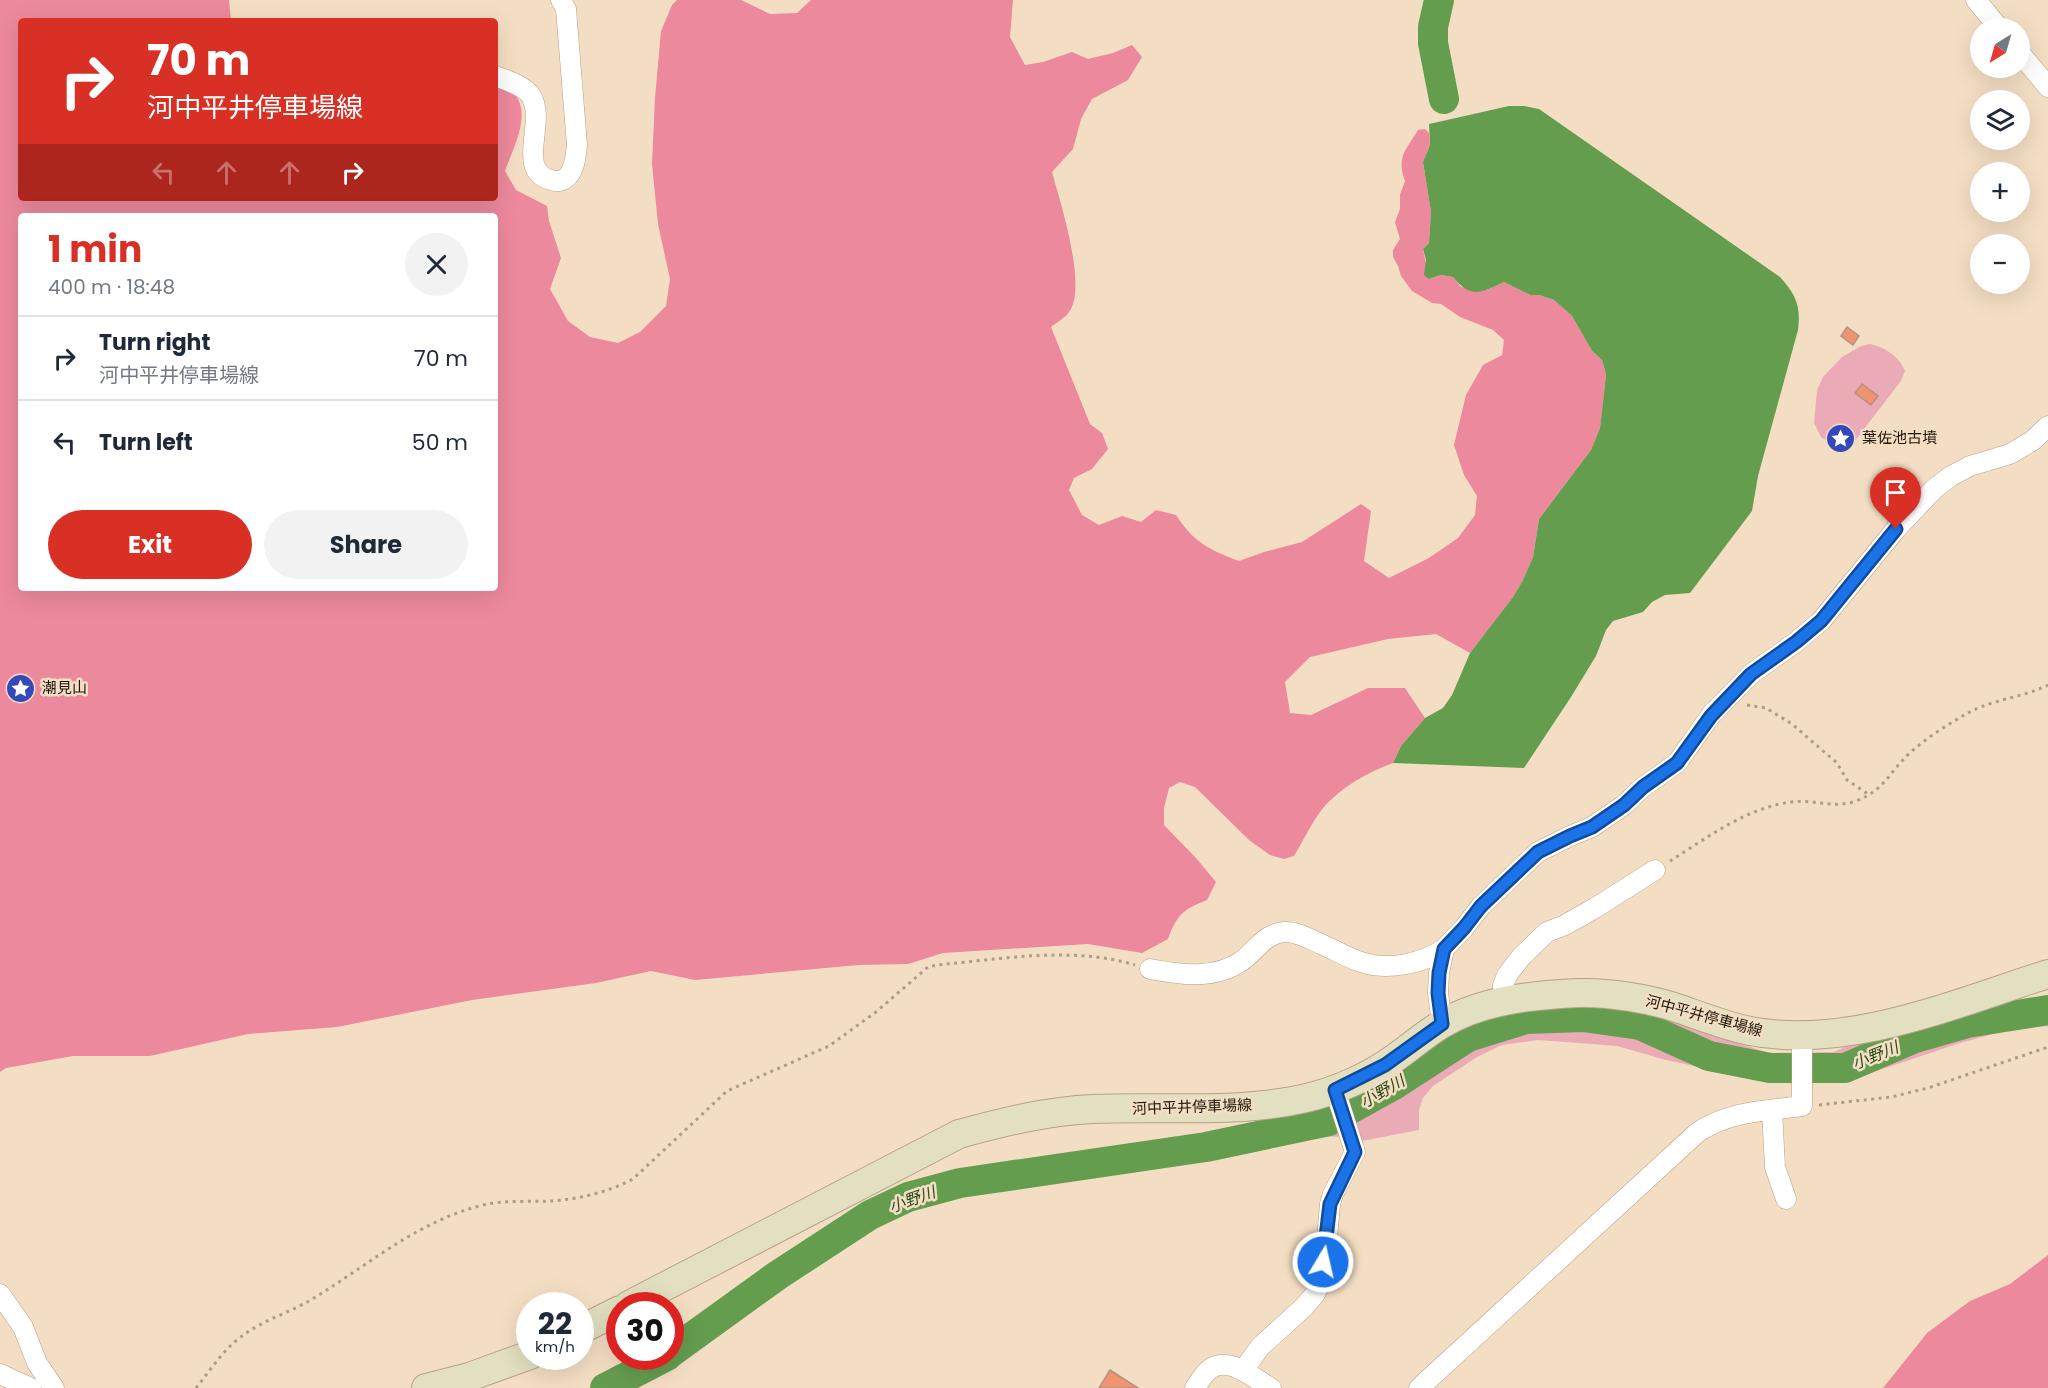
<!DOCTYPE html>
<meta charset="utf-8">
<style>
body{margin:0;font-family:Poppins,"Noto Sans JP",sans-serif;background:#f2f2f3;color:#1f2937;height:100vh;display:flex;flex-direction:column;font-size:22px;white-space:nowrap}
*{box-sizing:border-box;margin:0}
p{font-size:20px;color:#747a83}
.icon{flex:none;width:33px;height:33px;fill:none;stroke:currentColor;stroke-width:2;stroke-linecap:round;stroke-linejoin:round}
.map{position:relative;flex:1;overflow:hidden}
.sheet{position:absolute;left:18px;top:213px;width:480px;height:378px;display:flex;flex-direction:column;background:#fff;border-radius:6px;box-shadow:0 6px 24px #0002}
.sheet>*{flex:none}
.guide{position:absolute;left:18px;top:18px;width:480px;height:183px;border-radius:6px;box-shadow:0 6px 24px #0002;background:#d93025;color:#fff;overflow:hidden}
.needle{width:39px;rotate:217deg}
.buttons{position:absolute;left:1970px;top:18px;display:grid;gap:12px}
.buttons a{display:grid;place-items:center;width:60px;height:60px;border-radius:50%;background:#fff;box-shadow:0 6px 24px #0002;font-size:30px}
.speed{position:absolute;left:516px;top:1292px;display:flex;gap:12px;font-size:30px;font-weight:700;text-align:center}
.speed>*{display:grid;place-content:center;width:78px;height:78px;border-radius:50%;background:#fff;box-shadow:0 6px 24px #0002;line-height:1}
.speed small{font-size:15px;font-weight:400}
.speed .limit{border:9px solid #d22;background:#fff;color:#111}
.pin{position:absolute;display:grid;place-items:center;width:51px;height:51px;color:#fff;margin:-62px -26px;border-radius:50% 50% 50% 0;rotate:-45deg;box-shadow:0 0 6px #0007}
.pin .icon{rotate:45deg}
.me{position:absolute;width:66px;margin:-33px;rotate:9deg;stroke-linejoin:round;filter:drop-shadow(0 0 4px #0008)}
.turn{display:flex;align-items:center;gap:21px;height:126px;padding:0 30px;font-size:27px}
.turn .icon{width:78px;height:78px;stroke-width:2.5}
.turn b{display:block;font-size:42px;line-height:51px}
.lanes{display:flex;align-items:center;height:57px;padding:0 30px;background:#0003;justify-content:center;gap:30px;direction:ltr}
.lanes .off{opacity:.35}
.round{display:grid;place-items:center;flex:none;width:63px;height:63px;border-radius:32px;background:#f2f2f3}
.summary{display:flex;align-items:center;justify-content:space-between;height:102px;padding:0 30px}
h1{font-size:36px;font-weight:700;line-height:45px;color:#d93025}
.button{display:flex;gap:12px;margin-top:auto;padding:12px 30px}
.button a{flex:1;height:69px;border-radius:36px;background:#d93025;color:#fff;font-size:24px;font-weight:700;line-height:69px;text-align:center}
.button a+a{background:#f2f2f3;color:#1f2937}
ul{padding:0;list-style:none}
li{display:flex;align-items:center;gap:18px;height:84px;padding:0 30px;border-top:2px solid #e0e1e3}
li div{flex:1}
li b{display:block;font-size:22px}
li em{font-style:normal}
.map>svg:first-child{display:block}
</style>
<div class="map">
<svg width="2048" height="1388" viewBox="0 0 2048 1388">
<rect width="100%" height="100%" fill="#f4dec3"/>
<!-- green -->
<path fill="#ebabb6" d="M1870,344c15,3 30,13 35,27l-4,10 -47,61 -16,6 -17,-11 -7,-14 3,-33 6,-13 19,-20 19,-11z
M2048,999v27l-44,5 -44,12 -116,39 -55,-1 -42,-4 -81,-17 -49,-14 -79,-6 -36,5 -25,12 -44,29 -10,12 -4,12v20l-57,11 -16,-4 -81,-2 64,-31 96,-56 34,-17 33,-14 34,-8 69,-4 71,11 68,26 35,11 65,-1 17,-8c65,-18 130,-39 197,-45z"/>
<!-- forest -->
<path fill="#ed899d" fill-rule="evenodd" d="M0,0h229l2,21h-210v177h172l2,3 9,-1 2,-2h289v-114c5,2 14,4 18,8 20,21 0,56 -8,79l11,19 31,16 2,15 12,37 -11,31 18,32 22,16 28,6 22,-11 26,-26 4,-27 -12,-55 -6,-60 3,-66 6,-67 11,-26 5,-5h64l29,14 27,-1 14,-13h202l-3,37 15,28 18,-3 29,-10 16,7 25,-6 19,-8 10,12 -14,23 -36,19 -11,20 -8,30 -21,23c8,29 36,116 17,140 -4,6 -12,10 -18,15l39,97 12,9 6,16 -16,20 -18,9 -5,12 13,25 17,10 23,-9 19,6 15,-12 20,5c17,27 34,35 63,46l25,-9 38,-10 59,-38 10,7 -7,50 25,17 40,-20 29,-20 17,-23 2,-19 -13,-21 -10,-30 12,-50 17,-30 19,-10 2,-15 -11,-10 -33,-13 -19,-13 -9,-1 -20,-12 -11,-15 -3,-10 -5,-9v-7l7,-11 -5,-17 5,-13v-14l5,-14c-9,-24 1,-31 13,-51l7,-1 4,4 1,12 -7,17 8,50 -2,31 -6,6 6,30 12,-4 12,2 8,10 26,3 17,-8 26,13h9l15,5 18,16 20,35 10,9 4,15 -6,53 -9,22 -52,69 -6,38 -10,23 -10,17 -43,56 -34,-19 -48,5 -78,18 -25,25 5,31 21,2 57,-27h37l20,30 -24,28 -8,17c-25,9 -52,24 -70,45 -11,14 -20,33 -29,48l-10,3 -14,-4 -21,-15 -54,-53 -15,-5 -11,6 -5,20v17l32,33 20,24 -9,18c-23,9 -30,14 -39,39l-26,14 -54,-9 -145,9 -35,11 -49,1 -164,15 -44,-9 -55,12 -124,17 -135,27 -89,7 -98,22h-77l-67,12 -6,4zM21,216h474v372h-474z
M2048,1255v133h-165l44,-55 43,-32 40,-17z"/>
<!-- water -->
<path fill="#659d4f" d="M1509,106h15l15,3 241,168c16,18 21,28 18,53l-40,146 -6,35 -62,82 -25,2 -13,7 -9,10 -30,9 -7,9 -10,26 -25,41 -47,71 -131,-5 8,-17 24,-28 18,-10 9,-13 18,-42 43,-56 10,-17 10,-23 6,-38 52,-69 9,-22 6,-53 -4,-15 -10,-9 -20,-35 -18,-16 -15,-5h-9l-26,-13c-23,11 -33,17 -51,-5l-12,-2 -12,4 -5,-4 2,-15 -3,-11 6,-6 2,-31 -8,-50 7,-17 -1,-21z"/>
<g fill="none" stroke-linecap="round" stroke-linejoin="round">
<!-- river -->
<path stroke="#659d4f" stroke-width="30" d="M1439,0l-6,27v16l11,56
M670,1353l108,-78 92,-60 38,-18 52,-14 246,-36 123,-26 65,-36 74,-48 58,-18 57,-2 57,8 69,31 61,12h75l70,-30 52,-15 81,-13
M605,1388l62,-32"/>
</g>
<!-- building -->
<path fill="#f19371" stroke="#b29185" stroke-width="1.5" d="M1847,327l12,9 -6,9 -12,-9z
M1862,384l16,12 -7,9 -16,-12z
M1110,1370l28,18h-39z"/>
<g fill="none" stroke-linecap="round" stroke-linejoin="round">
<defs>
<path id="minor" d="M1976,0l23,28
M2019,52l29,35
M495,76c11,4 30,10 36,20 16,26 -16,75 20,84 6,2 13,1 17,-4 7,-8 8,-21 9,-31l-11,-136 -5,-9
M1150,969c31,6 66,11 93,-9 13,-10 23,-27 41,-28 13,-1 28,8 39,13 12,5 25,13 38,17 27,9 60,2 83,-13
M1507,1000l-4,-14 4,-11 15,-19 25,-24 18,-7 30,-17 60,-38
M1442,1024l-4,-31 1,-20 5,-24 20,-21 17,-22 57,-54 32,-16 22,-9 32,-22 19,-18 34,-24 34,-48 40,-41 45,-32 25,-21 75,-92 38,-40 17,-13 19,-10 40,-12 22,-13 16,-15
M1772,1110l3,57 11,32
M0,1294l23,33 14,36 17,25
M1244,1369l16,-22 45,-41 10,-12 4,-9 8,-46 3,-35 3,-10 22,-42 -20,-62
M0,1374l31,14
M1195,1388c4,-6 9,-15 15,-19 20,-14 44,10 61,19
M1419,1388l279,-256c32,-21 67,-21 104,-26v-70"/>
<path id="secondary" d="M629,1305l330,-171c44,-12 88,-23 134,-25 66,-3 133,4 199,-8 33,-6 66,-19 94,-37 19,-12 36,-28 56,-40 40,-24 91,-29 137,-31 30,-1 72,6 101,16 23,8 46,17 70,22 98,19 206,-28 298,-57
M580,1330l40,-20
M426,1388l43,-11 61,-22"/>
</defs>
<!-- minor casing -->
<use href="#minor" stroke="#b6a187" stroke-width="21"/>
<!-- secondary casing -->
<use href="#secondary" stroke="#b6a187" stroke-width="30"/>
<!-- path -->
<path stroke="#ad9c87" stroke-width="3" stroke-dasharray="3 4.5" stroke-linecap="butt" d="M1747,705l19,3 26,16 45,39 10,17 21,14
M1670,861c37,-23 77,-54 122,-59 23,-3 40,7 64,-1 29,-11 33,-29 54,-48 16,-15 37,-28 56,-39 26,-15 56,-16 82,-29
M1819,1105l72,-8 37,-9 120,-41
M196,1388c13,-16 25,-35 41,-48 21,-18 49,-26 72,-39 57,-34 108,-80 174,-96 21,-5 46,-3 68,-4 29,-2 57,-9 82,-22l94,-88 102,-45 47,-34 52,-45 9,-2c64,-6 136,-19 198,0"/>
<!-- minor -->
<use href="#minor" stroke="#fff" stroke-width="20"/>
<!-- secondary -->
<use href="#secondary" stroke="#e3e0c1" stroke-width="28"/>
</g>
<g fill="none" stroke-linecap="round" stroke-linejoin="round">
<defs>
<path id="route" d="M1323,1262l7,-58 25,-52 -20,-62 50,-25 57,-41 -4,-31 1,-20 5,-24 20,-21 17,-22 57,-54 32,-16 22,-9 32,-22 19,-18 34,-24 34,-47 40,-42 45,-32 25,-21 75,-92"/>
</defs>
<!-- route casing -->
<use href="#route" stroke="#114b97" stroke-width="15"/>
<!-- route -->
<use href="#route" stroke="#1a73e8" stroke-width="10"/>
</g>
<!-- icons -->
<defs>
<symbol id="sight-disc" viewBox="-11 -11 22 22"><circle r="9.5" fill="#3549bb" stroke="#f4dec3"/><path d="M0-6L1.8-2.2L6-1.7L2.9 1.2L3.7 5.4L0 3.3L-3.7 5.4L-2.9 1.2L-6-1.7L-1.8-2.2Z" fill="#fff"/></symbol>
</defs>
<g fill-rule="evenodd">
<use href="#sight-disc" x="1824" y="422" width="33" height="33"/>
<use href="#sight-disc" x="4" y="672" width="33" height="33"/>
</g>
<g text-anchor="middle" stroke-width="5" stroke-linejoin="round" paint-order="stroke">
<!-- poi labels -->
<g font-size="15" fill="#1c150b" stroke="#f4dec3" text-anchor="start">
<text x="1862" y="443">葉佐池古墳</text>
<text x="42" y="693">潮見山</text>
</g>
<!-- street labels -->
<g font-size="15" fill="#1c150b" stroke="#f4dec3">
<text transform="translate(1704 1016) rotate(15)" y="5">河中平井停車場線</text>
<text transform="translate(1192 1107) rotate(-2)" y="5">河中平井停車場線</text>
</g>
<!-- water labels -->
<g font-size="16" font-style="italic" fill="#244914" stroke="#f4dec3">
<text transform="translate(1875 1055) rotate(-22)" y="6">小野川</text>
<text transform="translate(1382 1091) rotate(-30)" y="6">小野川</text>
<text transform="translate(912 1199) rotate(-20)" y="6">小野川</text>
</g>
</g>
</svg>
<div class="buttons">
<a><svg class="needle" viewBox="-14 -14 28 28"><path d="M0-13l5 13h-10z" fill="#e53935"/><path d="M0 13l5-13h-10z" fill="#747a83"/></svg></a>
<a><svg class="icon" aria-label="layers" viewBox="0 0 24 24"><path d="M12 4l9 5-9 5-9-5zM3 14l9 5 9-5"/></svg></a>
<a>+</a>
<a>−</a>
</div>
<div class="speed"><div>22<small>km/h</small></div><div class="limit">30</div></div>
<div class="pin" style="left:1896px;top:529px;background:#d93025"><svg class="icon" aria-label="arrive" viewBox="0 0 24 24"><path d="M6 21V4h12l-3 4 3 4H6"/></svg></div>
<svg class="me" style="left:1323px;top:1262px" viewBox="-20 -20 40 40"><circle r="17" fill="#1a73e8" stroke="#fff" stroke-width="3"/><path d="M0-11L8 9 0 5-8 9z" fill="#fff"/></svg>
<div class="guide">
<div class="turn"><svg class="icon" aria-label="right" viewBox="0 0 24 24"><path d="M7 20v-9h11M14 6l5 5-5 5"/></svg><div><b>70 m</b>河中平井停車場線</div></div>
<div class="lanes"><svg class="icon off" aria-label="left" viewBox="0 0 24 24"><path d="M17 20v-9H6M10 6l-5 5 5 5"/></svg><svg class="icon off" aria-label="ahead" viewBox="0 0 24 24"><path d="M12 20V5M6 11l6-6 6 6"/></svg><svg class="icon off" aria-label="ahead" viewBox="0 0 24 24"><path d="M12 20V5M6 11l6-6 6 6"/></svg><svg class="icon" aria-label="right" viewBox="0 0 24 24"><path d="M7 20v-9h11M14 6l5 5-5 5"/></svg></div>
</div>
<section class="sheet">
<div class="summary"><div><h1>1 min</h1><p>400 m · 18:48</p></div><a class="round"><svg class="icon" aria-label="close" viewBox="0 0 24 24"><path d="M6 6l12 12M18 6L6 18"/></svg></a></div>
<ul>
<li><svg class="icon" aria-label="right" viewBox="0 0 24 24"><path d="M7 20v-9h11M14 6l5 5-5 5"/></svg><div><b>Turn right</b><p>河中平井停車場線</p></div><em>70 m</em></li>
<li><svg class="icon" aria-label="left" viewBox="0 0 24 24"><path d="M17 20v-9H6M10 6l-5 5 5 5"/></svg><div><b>Turn left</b></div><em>50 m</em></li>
</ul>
<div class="button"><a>Exit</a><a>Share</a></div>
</section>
</div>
